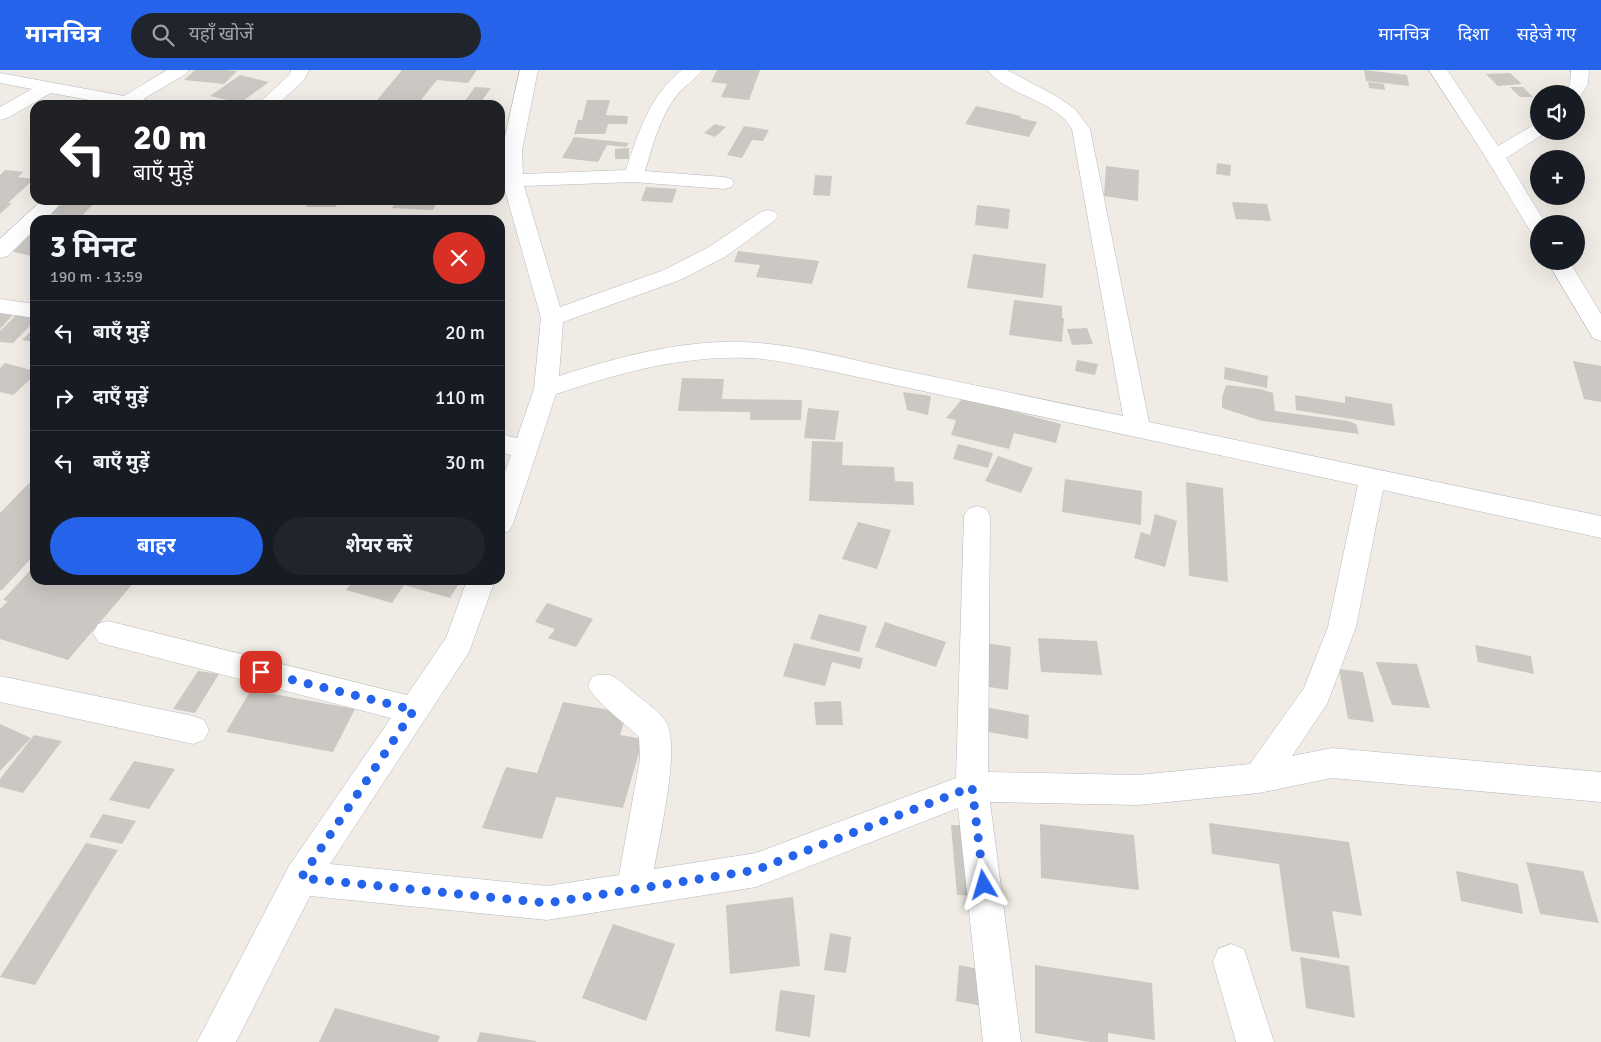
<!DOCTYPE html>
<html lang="hi">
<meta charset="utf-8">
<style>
body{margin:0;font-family:Signika,"Noto Sans Devanagari",sans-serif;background:#20242c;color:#f1f3f6;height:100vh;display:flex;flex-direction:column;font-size:19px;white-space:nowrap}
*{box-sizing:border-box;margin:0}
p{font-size:16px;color:#9ea1a6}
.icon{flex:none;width:28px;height:28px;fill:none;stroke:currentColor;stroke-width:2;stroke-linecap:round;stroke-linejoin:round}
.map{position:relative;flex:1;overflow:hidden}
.details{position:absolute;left:30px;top:145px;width:475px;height:370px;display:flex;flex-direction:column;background:#171b24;border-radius:15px;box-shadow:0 5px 20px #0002}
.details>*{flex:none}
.top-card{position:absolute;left:30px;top:30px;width:475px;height:105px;border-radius:15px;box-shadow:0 5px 20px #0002;background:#202124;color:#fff;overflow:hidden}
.controls{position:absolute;left:1530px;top:15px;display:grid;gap:10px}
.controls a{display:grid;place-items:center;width:55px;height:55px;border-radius:50%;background:#171b24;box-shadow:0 5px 20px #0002;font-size:25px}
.pin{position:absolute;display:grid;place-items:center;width:42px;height:42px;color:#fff;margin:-21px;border-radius:10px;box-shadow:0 2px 8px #0006}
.me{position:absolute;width:55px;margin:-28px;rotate:353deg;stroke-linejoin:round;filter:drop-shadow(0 0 4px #0008)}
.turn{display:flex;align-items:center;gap:18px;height:105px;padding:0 20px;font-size:22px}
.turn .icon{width:65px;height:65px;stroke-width:2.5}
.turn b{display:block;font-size:35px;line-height:42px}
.round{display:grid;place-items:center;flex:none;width:52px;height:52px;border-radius:26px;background:#20242c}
.head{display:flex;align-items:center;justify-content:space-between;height:85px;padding:0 20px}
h1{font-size:30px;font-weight:700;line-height:38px}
.cta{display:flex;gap:10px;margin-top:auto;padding:10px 20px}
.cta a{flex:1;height:58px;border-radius:30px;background:#2563eb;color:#fff;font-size:20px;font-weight:700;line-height:58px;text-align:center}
.cta a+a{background:#20242c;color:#f1f3f6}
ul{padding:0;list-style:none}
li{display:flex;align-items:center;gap:15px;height:65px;padding:0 20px;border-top:1px solid #363941}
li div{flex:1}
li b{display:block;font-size:19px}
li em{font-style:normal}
header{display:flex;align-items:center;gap:30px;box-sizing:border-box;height:70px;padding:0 25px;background:#2563eb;color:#fff}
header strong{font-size:24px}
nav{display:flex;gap:28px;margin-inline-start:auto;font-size:18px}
.search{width:350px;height:45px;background:#20242c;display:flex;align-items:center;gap:12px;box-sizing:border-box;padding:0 18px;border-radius:28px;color:#9ea1a6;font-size:19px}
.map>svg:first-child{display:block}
</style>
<header>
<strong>मानचित्र</strong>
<div class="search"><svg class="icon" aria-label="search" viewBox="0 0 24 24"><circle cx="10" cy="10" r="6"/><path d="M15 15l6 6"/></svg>यहाँ खोजें</div>
<nav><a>मानचित्र</a><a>दिशा</a><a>सहेजे गए</a></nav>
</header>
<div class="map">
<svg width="1601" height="972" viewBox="0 0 1601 972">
<rect width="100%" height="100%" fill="#f0ece5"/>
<!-- building -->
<path fill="#cbc7c2" d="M195,0h29l13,1 -13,13 -40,-4z
M402,0h75l-9,13 -31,-3 -20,25h-44z
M717,0h43l-11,30 -28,-3 6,-13 -16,-2z
M1364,0l43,5 2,11 -43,-5z
M1510,3l12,11 -24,2 -12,-12z
M240,5l29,7 -29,21 -30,-7z
M1368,12l16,2 1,6 -16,-2z
M475,17l16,1 -12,17h-17z
M1510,17h13l10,10h-13z
M587,30h23l-4,15 22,1 -1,8h-19l-3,10h-31l4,-14h4z
M976,36l45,10 -1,2 17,4 -8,15 -64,-13z
M715,54l11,3 -11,10 -11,-4z
M744,56l25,4 -6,11 -11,-1 -10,18 -15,-3z
M574,67l55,6 -3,4 -19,-2 -9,17 -36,-4z
M629,78v11h-14v-10z
M1217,93l14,2 -1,11 -14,-2z
M1106,96l33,4 -1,31 -34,-5z
M5,100l18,2 -5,5 16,2 -26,24h4l-12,11v-39z
M815,105l17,1 -2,20 -17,-1z
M646,117l31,2 -5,14 -31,-2z
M65,130h32l-16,17 -30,-3z
M309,130h30l-3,7h-30z
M397,130h74l-1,3 -33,-1 -4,8 -41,-2z
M1232,132l35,2 4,17 -35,-2z
M977,135l33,4 -2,20 -33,-4z
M24,162l11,2v23l-33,-8z
M738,181l81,10 -7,23 -56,-7 4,-12 -26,-3z
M973,184l73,10 -3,34 -76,-10z
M1014,230l48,6v12h2l-2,24 -53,-7z
M0,243l13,2 -13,14z
M16,245l19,2v4l-22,22 -13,-1v-11z
M35,257v15l-13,-2z
M1087,258l6,16 -21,1 -5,-16z
M1077,290l21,4 -3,11 -20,-4z
M1573,291l28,5v36l-17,-3z
M5,293l30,8v4l-22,20 -13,-3v-24z
M1225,297l43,9 -1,12 -43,-9z
M682,308l42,1 -2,20 80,1 -1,20h-51v-8l-72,-1z
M1226,315l34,4 13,4 2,18 73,10 8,3 3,10 -97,-13 -40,-13v-11z
M903,322l28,4 -3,19 -21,-5z
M1295,325l50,8v-7l47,8 3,22 -99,-16z
M963,328l98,26 -5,19 -42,-10 -5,16 -58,-14 5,-15 -10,-2z
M808,338l31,3 -4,29 -31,-2z
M812,371l31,1 -1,23 52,2 1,14 18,1 1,23 -105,-4z
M958,374l35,9 -5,15 -35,-9z
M998,386l35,12 -12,25 -36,-12z
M1065,409l77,12 -1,34 -79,-13z
M31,411l4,1v72l-33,36h-2v-77z
M1186,412l37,6 5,94 -39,-6z
M1155,444l22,7 -12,46 -31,-9 7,-26 9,3z
M858,452l33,8 -14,39 -35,-10z
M35,495v15h101l-68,80 -68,-21v-30l8,-8 -5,-1z
M354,510h107l-11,18 -46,-13 -12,18 -46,-13z
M547,533l46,16 -17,28 -28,-9 7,-9 -20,-7z
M819,544l48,12 -8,26 -49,-13z
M885,552l61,20 -10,25 -61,-20z
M1038,568l59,3 5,34 -61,-3z
M794,573l69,15 -3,11 -28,-7 -7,24 -42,-10z
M987,573l24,4 -3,43 -25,-4z
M1475,575l56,11 3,18 -56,-12z
M1376,592l41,2 13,44 -38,-3z
M1339,599l24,3 11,50 -26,-3z
M198,601l21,3 -24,39 -22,-4z
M251,620l104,19 -22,43 -107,-20z
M841,631l2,24h-27l-2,-23z
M563,632l64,11 -7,22 23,4 -20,69 -67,-11 -14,42 -60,-11 24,-61 31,6z
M984,637l45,8 -1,24 -45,-8z
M0,654l31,14 -31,33z
M34,665l28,6 -39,52 -23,-6v-8z
M134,691l41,8 -26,40 -40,-9z
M103,744l33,7 -14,23 -33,-7z
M1209,753l140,19 13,74 -30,-5 8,47 -49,-7 -12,-87 -67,-10z
M1040,754l94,11 5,55 -98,-12z
M951,755l26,1 6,70 -26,-1z
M86,773l32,7 -83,135 -35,-8z
M1526,792l57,9 16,52 -59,-9z
M1456,801l62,13 5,30 -62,-13z
M793,827l7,69 -70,8 -4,-69z
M613,854l62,20 -29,77 -64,-23z
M830,863l21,4 -5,36 -22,-3z
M1300,887l49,9 6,52 -49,-10z
M959,895l35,7 -2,36 -36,-7z
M1035,895l117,18 3,57 -47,-7v9h-18l-55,-9z
M780,920l35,5 -5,42 -35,-6z
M335,938l105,28 -2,6h-119z
M480,962l56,9v1h-59z"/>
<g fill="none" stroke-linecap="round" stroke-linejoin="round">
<defs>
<path id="minor" d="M167,0h22l-3,4 -43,25 8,2 3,4h-38l-65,-12 -44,25 -7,2v-13l32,-18 -32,-6v-10l124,23z
M291,0h18l-5,10 -27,25h-20l33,-31z
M520,0h18l-16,80 1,24 103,-4c12,-37 24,-75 56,-100h20c-7,10 -18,16 -25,25 -17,21 -24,50 -32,76l79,6 7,2 3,4 -3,4 -7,2 -90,-7 -110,4 36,121 104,-37 45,-23 52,-35 7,-2 7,2 3,4 -3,4 -50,37 -45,23 -117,42 -4,54c53,-17 107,-32 163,-34 55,-2 110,13 164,25 79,16 158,33 237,49l-51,-287c-3,-4 -6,-9 -10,-12 -20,-19 -59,-25 -74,-47h19l49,26 19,13 15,20 59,293 452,94v22l-218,-48 -27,137 -29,77 -35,52 40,-8 269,24v30l-269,-24 -73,15 -121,12 -148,-3 31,240h-38l-25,-234 -202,79 -209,33 -237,-24 -74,146h-39l92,-176 102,-148 -283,-73 -10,-3 -5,-9 5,-9 10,-3 299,74 39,-57 21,-58h28l-26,72 -139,212 217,22 72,-11 21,-116 -1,-22c-15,-15 -43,-34 -51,-51l4,-9c20,-7 25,2 40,14 11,9 26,19 34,31 15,26 -7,115 -12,147l102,-16 200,-75 8,-262 4,-7 9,-3 9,3 4,7 -2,256 150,3 112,-11 54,-76 24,-61 30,-142 -537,-116c-24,-4 -47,-10 -71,-11 -67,-3 -131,15 -194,36l-43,130 -4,7 -9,3v-48l11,-31 -11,-3v-18l17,4 17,-49 7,-71 -37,-131h-4v-12h3l-1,-25z
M1429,0h18l51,76 34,-20 7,-2v7h9l-42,27 40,66h-7v11l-7,-2 -3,-4 -44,-73z
M1571,0h18l-1,14 -9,14 -3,1v-5h-12l6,-10z
M42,130h19l1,2 -17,18h-10v9l-27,27 -8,2v-19z
M1547,191h22l32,53v27l-8,-3z
M0,229l35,5v14l-35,-5z
M0,606l193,40 11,4 5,10 -5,10 -11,4 -193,-42z
M1231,874l13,5 30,93h-38l-23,-80 5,-13z"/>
</defs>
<!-- minor casing -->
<use href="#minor" stroke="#b5b8bc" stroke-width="1"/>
<!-- minor -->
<use href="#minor" fill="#fff" fill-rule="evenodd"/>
</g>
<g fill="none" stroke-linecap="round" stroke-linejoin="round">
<!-- route -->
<path stroke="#2563eb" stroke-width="9" stroke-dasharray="0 16.2" d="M261,602l153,38 -113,168 246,25 209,-33 216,-83 12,98"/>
</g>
</svg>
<div class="controls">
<a><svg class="icon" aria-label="sound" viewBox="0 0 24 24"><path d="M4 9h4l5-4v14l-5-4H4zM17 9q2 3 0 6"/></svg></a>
<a>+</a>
<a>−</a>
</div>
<div class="pin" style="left:261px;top:602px;background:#d93025"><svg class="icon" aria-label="arrive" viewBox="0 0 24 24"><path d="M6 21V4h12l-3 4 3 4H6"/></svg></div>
<svg class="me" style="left:984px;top:815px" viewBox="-20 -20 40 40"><path d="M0-17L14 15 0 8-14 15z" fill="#2563eb" stroke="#fff" stroke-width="4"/></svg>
<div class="top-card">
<div class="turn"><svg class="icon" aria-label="left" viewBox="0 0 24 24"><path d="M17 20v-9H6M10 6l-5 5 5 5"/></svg><div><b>20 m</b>बाएँ मुड़ें</div></div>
</div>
<section class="details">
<div class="head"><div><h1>3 मिनट</h1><p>190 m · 13:59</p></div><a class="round" style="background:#d93025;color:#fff"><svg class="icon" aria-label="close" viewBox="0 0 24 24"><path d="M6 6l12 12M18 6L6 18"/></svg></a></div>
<ul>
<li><svg class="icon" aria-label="left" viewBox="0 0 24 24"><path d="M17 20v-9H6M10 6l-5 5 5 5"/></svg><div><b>बाएँ मुड़ें</b></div><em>20 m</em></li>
<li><svg class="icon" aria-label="right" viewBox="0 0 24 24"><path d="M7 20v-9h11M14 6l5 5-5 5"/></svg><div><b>दाएँ मुड़ें</b></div><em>110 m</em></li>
<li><svg class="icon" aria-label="left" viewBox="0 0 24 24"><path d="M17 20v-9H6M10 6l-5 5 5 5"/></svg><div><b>बाएँ मुड़ें</b></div><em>30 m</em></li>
</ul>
<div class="cta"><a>बाहर</a><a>शेयर करें</a></div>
</section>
</div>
